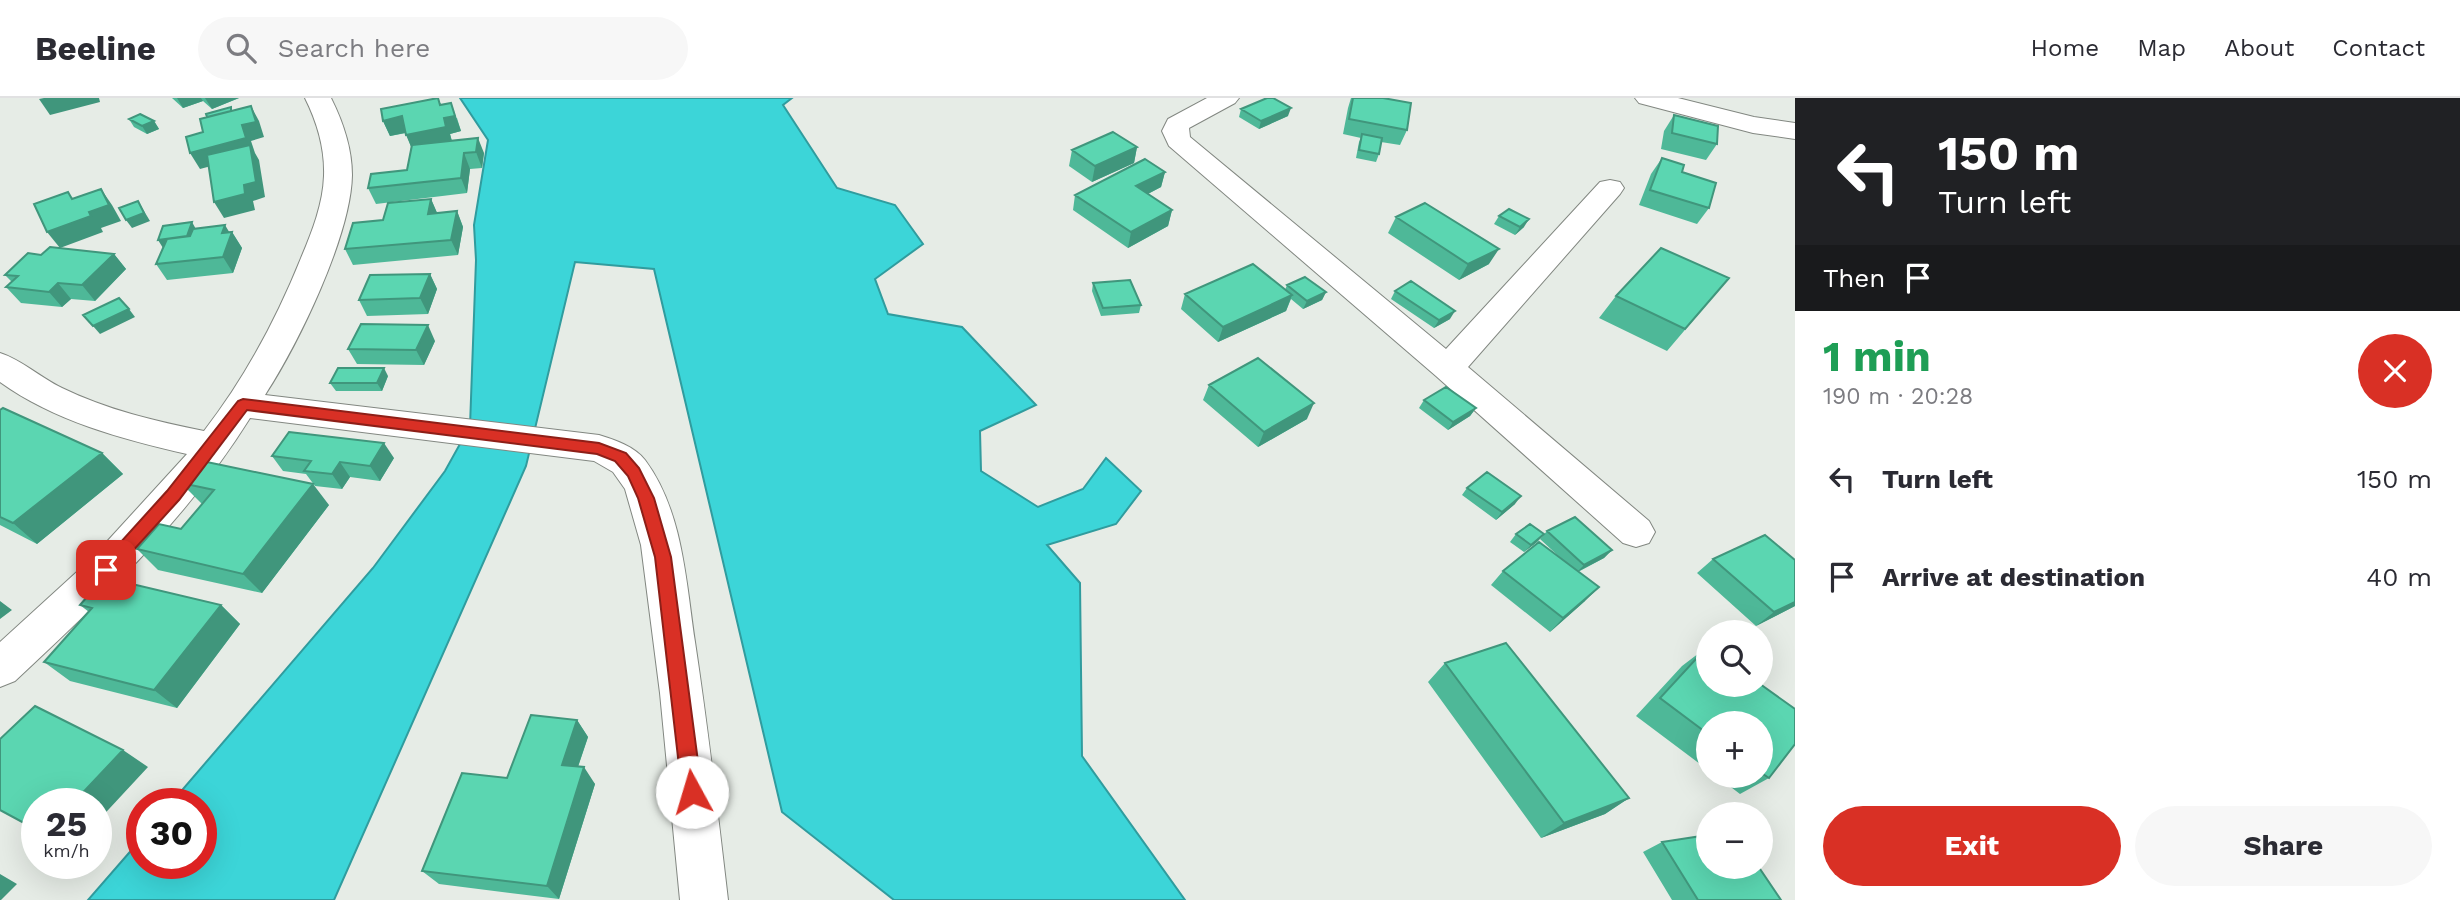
<!DOCTYPE html>
<meta charset="utf-8">
<style>
body{margin:0;font-family:"Work Sans",sans-serif;background:#f7f7f7;color:#2b2b33;height:100vh;display:flex;flex-direction:column;font-size:26px;white-space:nowrap}
*{box-sizing:border-box;margin:0}
p{font-size:23px;color:#7c7c81}
.icon{flex:none;width:38px;height:38px;fill:none;stroke:currentColor;stroke-width:2;stroke-linecap:round;stroke-linejoin:round}
.map{position:relative;flex:1;overflow:hidden}
.drawer{display:flex;flex-direction:column;background:#fff;width:665px}
.drawer>*{flex:none}
.hud{background:#202124;color:#fff;overflow:hidden}
.tools{position:absolute;left:1696px;top:522px;display:grid;gap:14px}
.tools a{display:grid;place-items:center;width:77px;height:77px;border-radius:50%;background:#fff;box-shadow:0 7px 28px #0002;font-size:35px}
.speed{position:absolute;left:21px;top:690px;display:flex;gap:14px;font-size:35px;font-weight:700;text-align:center}
.speed>*{display:grid;place-content:center;width:91px;height:91px;border-radius:50%;background:#fff;box-shadow:0 7px 28px #0002;line-height:1}
.speed small{font-size:18px;font-weight:400}
.speed .limit{border:10px solid #d22;background:#fff;color:#111}
.pin{position:absolute;display:grid;place-items:center;width:60px;height:60px;color:#fff;margin:-30px;border-radius:14px;box-shadow:0 4px 10px #0006}
.me{position:absolute;width:77px;margin:-38px;rotate:354deg;stroke-linejoin:round;filter:drop-shadow(0 0 5px #0008)}
.turn{display:flex;align-items:center;gap:24px;height:147px;padding:0 28px;font-size:32px}
.turn .icon{width:91px;height:91px;stroke-width:2.5}
.turn b{display:block;font-size:49px;line-height:60px}
.then{display:flex;align-items:center;height:66px;padding:0 28px;background:#0003;gap:14px;font-size:26px}
.round{display:grid;place-items:center;flex:none;width:74px;height:74px;border-radius:37px;background:#f7f7f7}
.summary{display:flex;align-items:center;justify-content:space-between;height:119px;padding:0 28px}
h1{font-size:42px;font-weight:700;line-height:52px;color:#1e9e55}
.cta{display:flex;gap:14px;margin-top:auto;padding:14px 28px}
.cta a{flex:1;height:80px;border-radius:42px;background:#d93025;color:#fff;font-size:28px;font-weight:700;line-height:80px;text-align:center}
.cta a+a{background:#f7f7f7;color:#2b2b33}
ul{padding:0;list-style:none}
li{display:flex;align-items:center;gap:21px;height:98px;padding:0 28px}
li div{flex:1}
li b{display:block;font-size:26px}
li em{font-style:normal}
header{display:flex;align-items:center;gap:42px;box-sizing:border-box;height:98px;padding:0 35px;background:#fff;border-bottom:2px solid #e1e1e2}
header strong{font-size:33px}
nav{display:flex;gap:38px;margin-inline-start:auto;font-size:24px}
.search{width:490px;height:63px;background:#f7f7f7;display:flex;align-items:center;gap:18px;box-sizing:border-box;padding:0 24px;border-radius:38px;color:#7c7c81;font-size:26px}
main{display:flex;flex:1;min-height:0}
.map>svg:first-child{display:block}
</style>
<header>
<strong>Beeline</strong>
<div class="search"><svg class="icon" aria-label="search" viewBox="0 0 24 24"><circle cx="10" cy="10" r="6"/><path d="M15 15l6 6"/></svg>Search here</div>
<nav><a>Home</a><a>Map</a><a>About</a><a>Contact</a></nav>
</header>
<main>
<div class="map">
<svg width="1795" height="802" viewBox="0 0 1795 802">
<rect width="100%" height="100%" fill="#e6ece6"/>
<!-- water -->
<path fill="#3cd5d8" stroke="#309c9e" stroke-width="2" d="M460,0h332l-9,7 54,83 58,17 28,39 -48,35 13,35 74,13 74,78 -56,26 1,40 57,36 45,-18 23,-31 35,33 -25,33 -69,21 33,38 2,173 103,144h-291l-112,-88 -128,-543 -79,-7 -49,204 -192,434h-246l54,-62v25h59v-60h-30l202,-235 72,-97 25,-45 6,-166 -2,-35 14,-85z"/>
<g fill="none" stroke-linecap="round" stroke-linejoin="round">
<defs>
<path id="street" d="M305,0h26c12,24 21,50 21,77 -1,61 -54,169 -87,220l334,40c16,5 35,11 46,25 38,51 41,122 50,182 13,86 23,172 33,258h-48l-20,-207 -19,-148 -16,-56 -12,-17 -19,-11 -344,-43c-63,101 -149,183 -235,263l-15,6v-45l91,-83 96,-105c-65,-15 -133,-33 -187,-72v-29c22,7 41,25 62,35 45,22 93,33 142,43 41,-53 72,-111 97,-173 11,-26 22,-54 23,-82 1,-28 -7,-54 -19,-78z
M1207,0h32l-4,5 -46,25 1,9 256,212 154,-167 10,-2 10,2 4,6 -4,6 -152,173 181,154 6,11 -6,11 -13,4 -13,-4 -187,-167 -267,-230 -7,-15 6,-12z
M1635,0h43l76,19 41,6v16l-42,-6 -114,-30z"/>
</defs>
<!-- street casing -->
<use href="#street" stroke="#828781" stroke-width="2"/>
<!-- street -->
<use href="#street" fill="#fff" fill-rule="evenodd"/>
</g>
<!-- wall -->
<path fill="#4eb898" d="M172,0h67l-27,11 -9,-8 -20,7z
M438,0l3,7 16,13 4,13 -11,3 2,7 32,12 -2,15 -12,1 -3,24 -91,11 -8,-16 39,-18 4,-23 -5,-14 -16,3 -7,-15z
M1351,0h32l24,32 -7,15 -19,-3 -2,12 -3,8 -20,-4 3,-16 2,-4 -18,-4 5,-26z
M1241,11l47,7 -29,13 -20,-12z
M1674,17l43,29 -11,16 -45,-11 3,-18z
M129,21l25,2 5,8 -12,5 -13,-7z
M1137,49l-3,16 -42,19 -23,-16 3,-16z
M1662,60l20,14 27,36 -12,16 -58,-19 12,-31z
M1165,74l-4,15 -13,7 24,16 -4,16 -40,22 -55,-38 2,-15z
M431,101l6,14 20,-2 6,16 -5,28 -105,10 -8,-16 38,-29z
M1499,118l25,11 -9,8 -21,-11z
M1396,119l93,47 -30,16 -71,-47z
M196,130l36,4 10,16 -9,25 -66,7 -11,-16z
M114,156l12,15 -31,32 -24,-2 -9,8 -41,-4 -15,-16 6,-5 -7,-7 36,-20z
M430,176l7,15 -9,25 -61,2 -8,-16z
M1729,180l-62,73 -68,-33 17,-22z
M1093,185l48,22 -2,8 -38,3 -9,-25z
M1287,187l39,7 -4,8 -19,9 -12,-10 -5,12 -68,31 -37,-33 4,-15 100,-4z
M1395,193l55,28 -16,9 -43,-29z
M435,243l-11,24 -67,-1 -9,-15z
M388,278l-6,15h-46l-6,-8z
M1209,287l98,34 -49,28 -55,-47z
M1424,302l52,8 -6,8 -22,14 -29,-22z
M0,312l102,43 21,21 -86,70 -37,-19z
M272,358l122,2 -14,23 -30,-4 -8,12 -27,-3 -9,-12 -23,-3z
M181,385l148,22 -67,88 -104,-23 -21,-21 44,-20 21,-25z
M1467,390l48,16 -19,16 -34,-25z
M1547,433l65,19 -8,8 -26,14 7,29 -35,31 -59,-47 12,-14 63,-8 -26,-24z
M1516,436h28l-7,8 -13,10 -14,-10z
M1713,461l82,1v46l-39,20 -59,-53z
M80,507h141l19,19 -63,84 -107,-27 -26,-19 45,-50z
M1707,549l1,1v36h52l35,25v35l-26,34 -29,16 -25,-19h45v-52h-52v47l-72,-54 46,-50z
M1445,565l184,135 -24,16 -64,24 -113,-156z
M577,622l11,17 -10,30 17,17 -36,115 -120,-15 -17,-13 85,-93z
M1662,744l119,58h-109l-29,-48z"/>
<!-- shaded-wall -->
<path fill="#40967c" d="M44,0h55l1,4 -50,13 -11,-16z
M177,0h24l2,3 -20,7z
M205,0h34l-27,11z
M438,0l6,15 7,-10 10,28 -11,3 2,8 -39,9 -7,-16 34,-30z
M251,8l8,15 5,16 -13,4 4,12 4,7 6,37 -12,4 2,9 -31,8 -10,-16 30,-17 8,-30 -52,14 -10,-16 52,-28z
M1291,10l-3,8 -29,13 2,-8z
M402,18l7,16 -19,4 -7,-15z
M154,23l5,8 -12,5 -5,-8z
M478,40l6,15 -2,15 -6,-16z
M1137,49l-3,16 -42,19 3,-16z
M464,55l6,16 -3,24 -6,-15z
M1165,74l-4,15 -29,15 4,-16z
M101,91l11,16 9,16 -20,7 2,4 -43,16 -13,-16 42,-20z
M431,101l7,16 -10,-1z
M138,103l12,20 -18,7 -6,-8z
M1172,112l-4,16 -40,22 3,-16z
M457,113l6,16 -5,28 -7,-15z
M1529,121l-5,8 -9,8 5,-8z
M192,124l5,9 -4,13 -30,4 -5,-8z
M225,127l6,10 1,-3 10,16 -9,25 -10,-16 -1,-24z
M1499,151l-10,15 -30,16 9,-16z
M114,156l12,15 -31,32 -13,-16z
M430,176l7,15 -9,25 -8,-16z
M58,185l13,16 -9,8 -13,-15z
M1326,194l-4,8 -19,9 4,-8z
M1292,197l-6,16 -68,31 5,-15z
M129,211l6,8 -35,17 -7,-8z
M1455,213l-5,8 -16,9 5,-8z
M428,227l7,16 -11,24 -8,-15z
M384,270l4,8 -6,15 -5,-8z
M1314,305l-7,16 -49,28 6,-15z
M1476,310l-6,8 -22,14 5,-8z
M384,345l10,15 -14,23 -10,-15z
M102,355l21,21 -86,70 -24,-21z
M340,364l10,15 -8,12 -10,-15z
M313,386l16,21 -67,88 -19,-19z
M1521,398l-6,8 -19,16 6,-8z
M1544,436l-7,8 -13,10 7,-7z
M1612,452l-8,8 -27,14 7,-7z
M1599,489l-14,14 -35,31 13,-14z
M0,503l12,9 -12,9z
M1795,504v4l-39,20 18,-14z
M221,507l19,19 -63,84 -23,-18z
M577,622l11,17 -15,44 -11,-16z
M123,652l25,17 -52,56v-20h-23z
M584,669l11,17 -36,115 -12,-13z
M1629,700l-24,16 -64,24 23,-15z
M0,776l17,10 -16,16h-1z"/>
<!-- building -->
<path fill="#5bd6b1" stroke="#40967c" stroke-width="2" d="M438,0l2,7 11,-2 4,13 -11,2 2,9 -40,8 -4,-19 -19,5 -2,-12z
M1267,0h6l18,10 -30,13 -20,-12z
M1353,0h30l28,5 -4,27 -58,-11z
M251,8l5,16 -14,3 4,13 -56,15 -4,-16 17,-5 -3,-13z
M231,9v4l-24,6 -1,-3z
M140,16l14,7 -12,5 -13,-7z
M1674,17l44,11 -1,18 -45,-11z
M1113,34l24,15 -42,19 -23,-16z
M1362,36l20,4 -3,16 -20,-4z
M478,40l-2,14 -12,1 -3,25 -93,10 3,-14 36,-4 5,-25z
M250,47l6,37 -12,3 1,9 -31,8 -7,-47z
M1662,60l22,7 -2,7 34,11 -7,25 -59,-18z
M1145,61l20,13 -29,14 36,24 -41,22 -56,-37z
M101,91l8,16 -20,7 2,4 -44,16 -13,-28 34,-12 4,7z
M431,101l-3,15 29,-3 -6,29 -106,9 8,-26 30,-3 5,-17z
M138,103l6,12 -18,7 -7,-12z
M1425,105l74,46 -31,15 -72,-47z
M1509,111l20,10 -9,8 -21,-11z
M192,124l-5,14 -29,4 5,-14z
M225,127l-3,8 10,-1 -9,25 -67,7 11,-25 23,-3 3,-7z
M50,149l64,7 -32,31 -24,-2 -9,9 -43,-5 12,-11 -13,-1 23,-22 13,2z
M1661,150l68,30 -44,51 -69,-33z
M1253,166l39,31 -69,32 -38,-33z
M430,176l-10,24 -61,2 11,-25z
M1305,179l21,15 -19,9 -20,-16z
M1130,182l11,25 -38,3 -10,-25z
M1411,183l44,30 -16,9 -44,-29z
M119,200l10,11 -36,17 -10,-11z
M361,226l67,1 -12,25 -68,-1z
M1258,260l56,45 -50,29 -55,-47z
M338,270h46l-7,15h-47z
M1446,289l30,21 -23,14 -29,-22z
M3,310l99,45 -89,70 -13,-6v-107z
M289,334l95,11 -14,23 -30,-4 -8,12 -28,-3 7,-10 -39,-5z
M202,363l111,23 -70,90 -106,-25 22,-25 22,5 33,-39 -33,-7z
M1487,374l34,24 -19,16 -35,-24z
M1575,419l37,33 -28,15 -37,-34z
M1530,426l14,10 -13,11 -15,-11z
M1765,437l30,25v42l-21,10 -61,-53z
M1539,444l60,45 -36,31 -60,-47z
M115,482l106,25 -67,85 -110,-28 48,-54 -12,-3 21,-24 11,3z
M1506,545l123,155 -65,25 -119,-160z
M1707,549l1,1v36h52l35,25v35l-26,34 -9,-6v-49h-52v11l-48,-36z
M35,608l88,44 -50,53h-36v27l-37,-20v-71z
M531,617l46,5 -15,45 22,2 -37,119 -125,-15 40,-98 45,5z
M1708,737v31h50l23,34h-83l-36,-58z"/>
<!-- route -->
<path fill="#d93025" stroke="#8d1f18" stroke-width="2" d="M243,301l356,44 27,10 13,15 15,30 17,59 31,235 -3,6 -7,3 -7,-3 -3,-6 -27,-235 -17,-59 -10,-22 -13,-15 -18,-7 -350,-44 -68,90 -68,75h-11l-3,-5 3,-5 67,-74 71,-90z"/>
</svg>
<div class="tools">
<a><svg class="icon" aria-label="search" viewBox="0 0 24 24"><circle cx="10" cy="10" r="6"/><path d="M15 15l6 6"/></svg></a>
<a>+</a>
<a>−</a>
</div>
<div class="speed"><div>25<small>km/h</small></div><div class="limit">30</div></div>
<div class="pin" style="left:106px;top:472px;background:#d93025"><svg class="icon" aria-label="arrive" viewBox="0 0 24 24"><path d="M6 21V4h12l-3 4 3 4H6"/></svg></div>
<svg class="me" style="left:692px;top:694px" viewBox="-20 -20 40 40"><circle r="19" fill="#fff"/><path d="M0-13L10 11 0 6-10 11z" fill="#d93025"/></svg>
</div>
<section class="drawer">
<div class="hud">
<div class="turn"><svg class="icon" aria-label="left" viewBox="0 0 24 24"><path d="M17 20v-9H6M10 6l-5 5 5 5"/></svg><div><b>150 m</b>Turn left</div></div>
<div class="then">Then<svg class="icon" aria-label="arrive" viewBox="0 0 24 24"><path d="M6 21V4h12l-3 4 3 4H6"/></svg></div>
</div>
<div class="summary"><div><h1>1 min</h1><p>190 m · 20:28</p></div><a class="round" style="background:#d93025;color:#fff"><svg class="icon" aria-label="close" viewBox="0 0 24 24"><path d="M6 6l12 12M18 6L6 18"/></svg></a></div>
<ul>
<li><svg class="icon" aria-label="left" viewBox="0 0 24 24"><path d="M17 20v-9H6M10 6l-5 5 5 5"/></svg><div><b>Turn left</b></div><em>150 m</em></li>
<li><svg class="icon" aria-label="arrive" viewBox="0 0 24 24"><path d="M6 21V4h12l-3 4 3 4H6"/></svg><div><b>Arrive at destination</b></div><em>40 m</em></li>
</ul>
<div class="cta"><a>Exit</a><a>Share</a></div>
</section>
</main>
